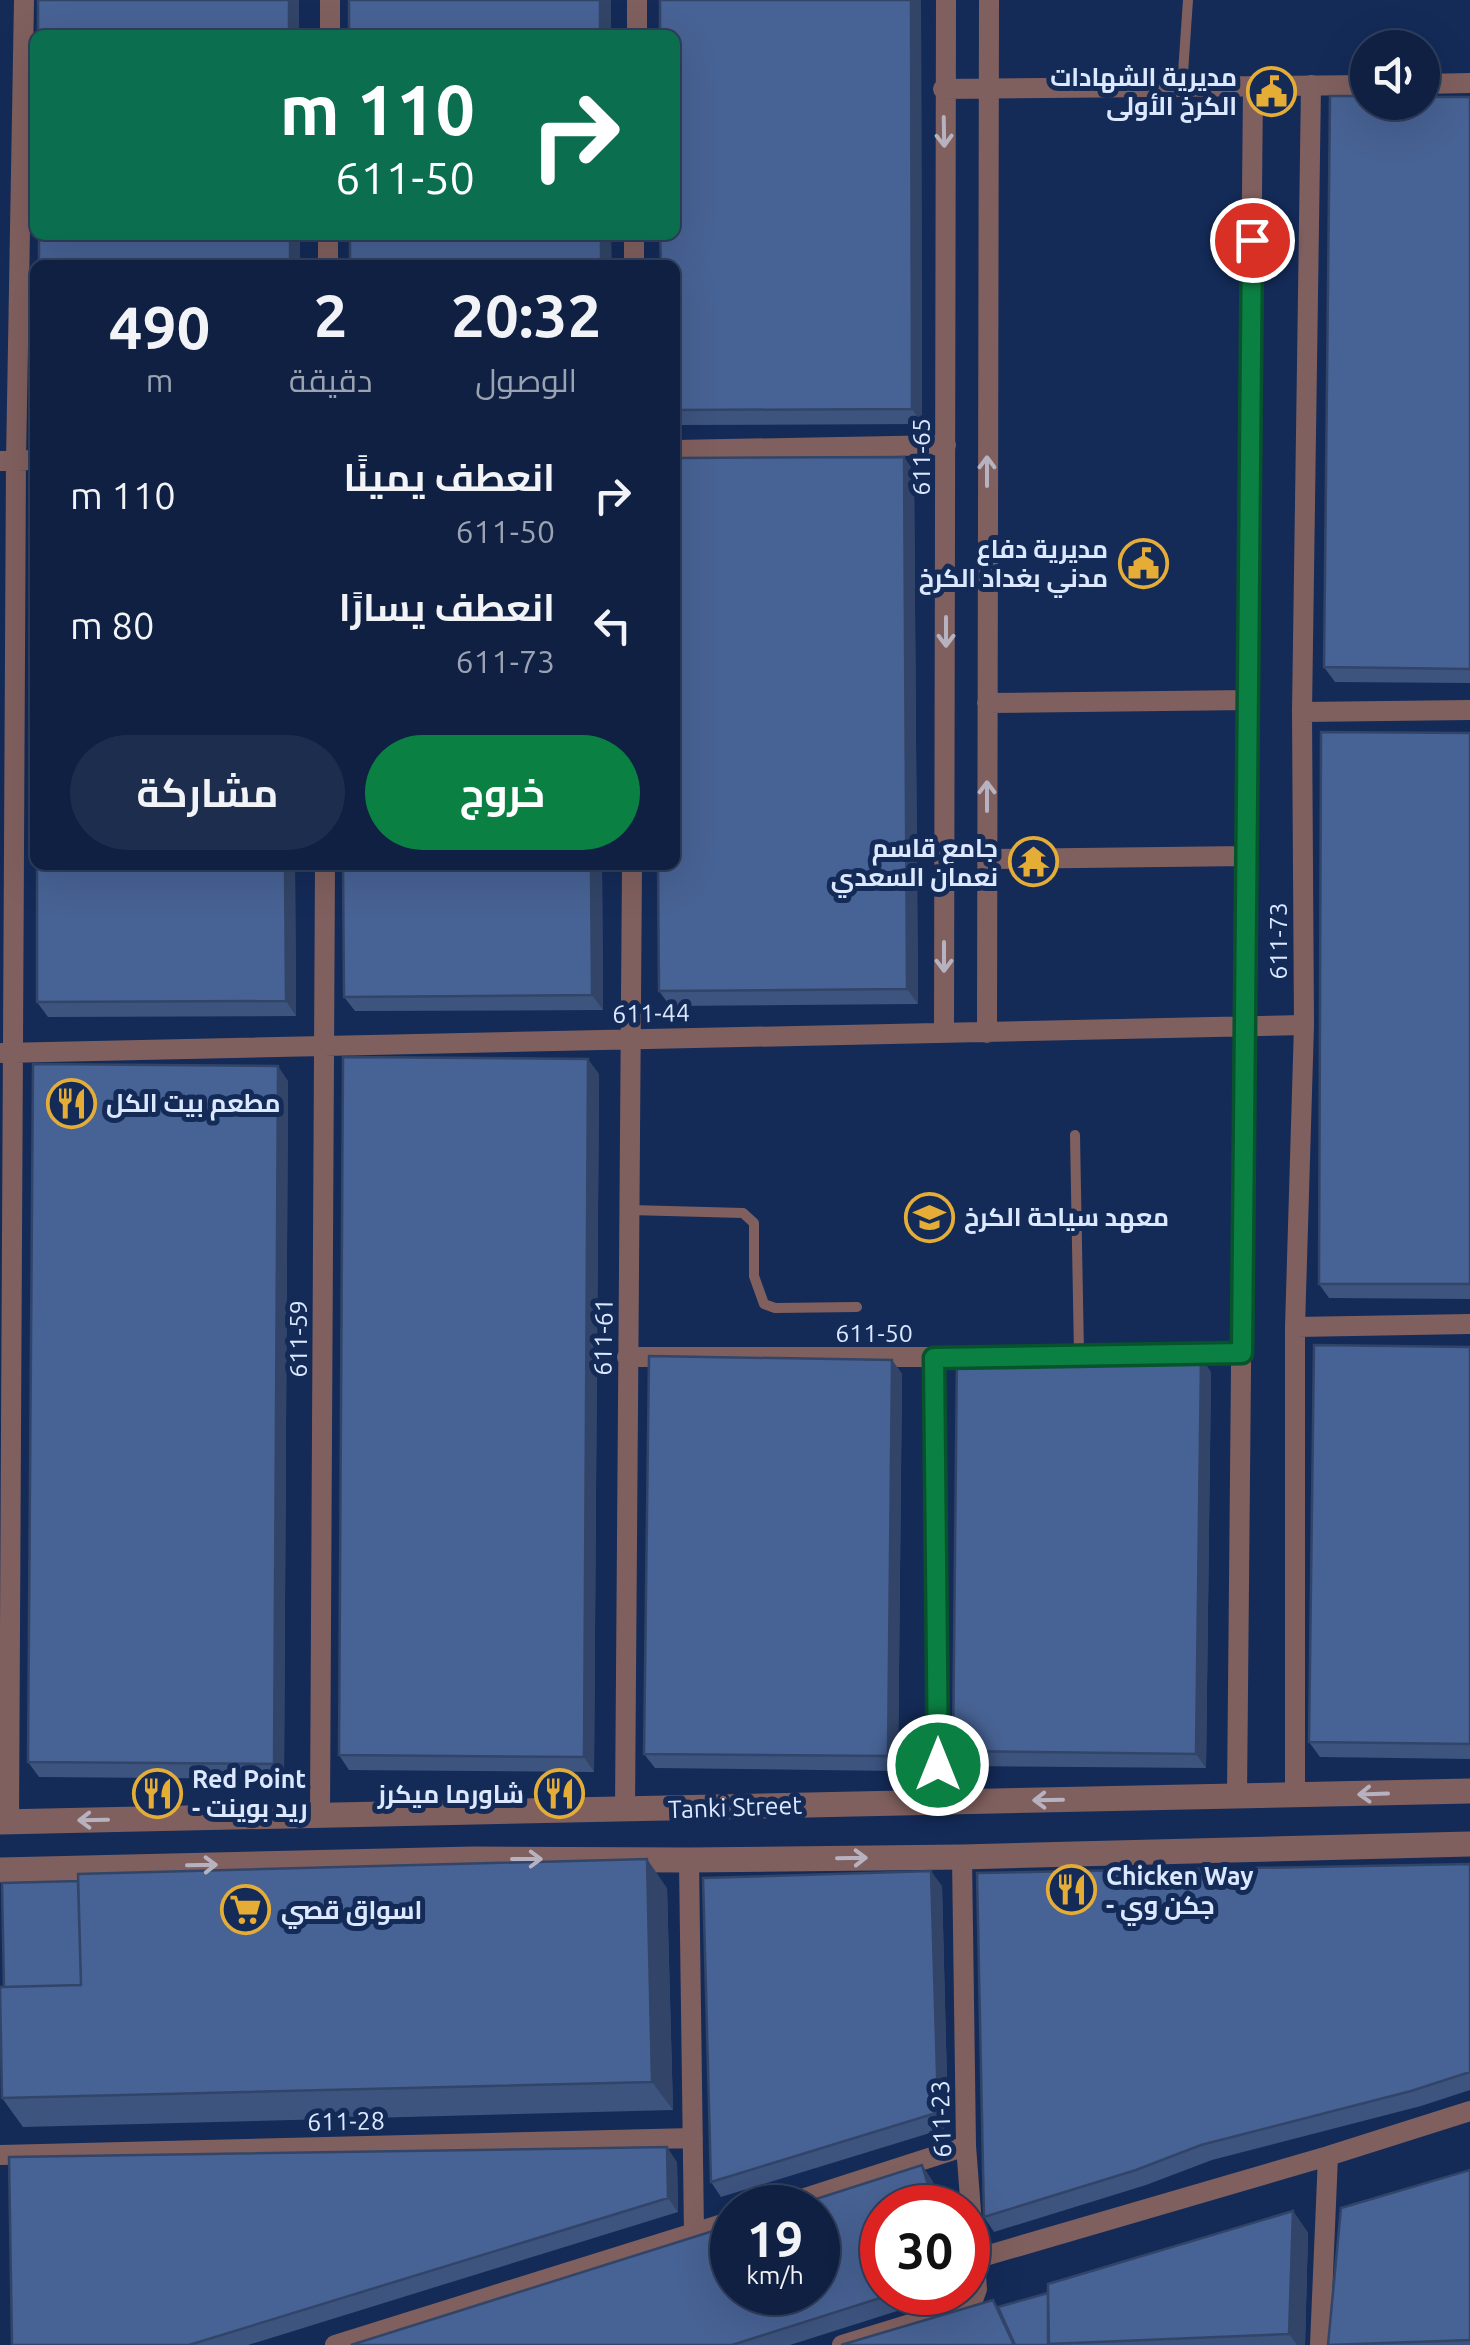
<!DOCTYPE html>
<html lang="ar">
<meta charset="utf-8">
<style>
body{margin:0;font-family:Ubuntu,Cairo,sans-serif;background:#1d2d4d;color:#f1f3f6;direction:rtl;height:100vh;display:flex;flex-direction:column;font-size:38px;white-space:nowrap}
*{box-sizing:border-box;margin:0}
p{font-size:32px;color:#9ba3b2}
.icon{flex:none;width:55px;height:55px;fill:none;stroke:currentColor;stroke-width:2;stroke-linecap:round;stroke-linejoin:round}
.map{position:relative;flex:1;overflow:hidden;direction:ltr}
.side{position:absolute;left:30px;top:260px;width:650px;height:610px;display:flex;flex-direction:column;background:#0f2042;border-radius:15px;box-shadow:0 10px 40px #0002,0 0 0 2px #2f3e5b;direction:rtl}
.side>*{flex:none}
.hud{position:absolute;left:30px;top:30px;width:650px;height:210px;border-radius:15px;box-shadow:0 10px 40px #0002,0 0 0 2px #2f3e5b;direction:rtl;background:#0b6e4f;color:#fff;overflow:hidden}
.fabs{position:absolute;left:1350px;top:30px;display:grid;gap:20px}
.fabs a{display:grid;place-items:center;width:90px;height:90px;border-radius:50%;background:#0f2042;box-shadow:0 10px 40px #0002,0 0 0 2px #2f3e5b;font-size:50px}
.speed{position:absolute;left:710px;top:2185px;display:flex;gap:20px;font-size:50px;font-weight:700;text-align:center}
.speed>*{display:grid;place-content:center;width:130px;height:130px;border-radius:50%;background:#0f2042;box-shadow:0 10px 40px #0002,0 0 0 2px #2f3e5b;line-height:1}
.speed small{font-size:25px;font-weight:400}
.speed .limit{border:15px solid #d22;background:#fff;color:#111}
.pin{position:absolute;display:grid;place-items:center;width:85px;height:85px;color:#fff;margin:-42px;border:5px solid #fff;border-radius:50%;box-shadow:0 2px 10px #0007}
.me{position:absolute;width:110px;margin:-55px;rotate:0deg;stroke-linejoin:round;filter:drop-shadow(0 0 8px #0008)}
.turn{display:flex;align-items:center;gap:35px;height:210px;padding:0 40px;font-size:45px}
.turn .icon{width:130px;height:130px;stroke-width:2.5}
.turn b{display:block;font-size:70px;line-height:85px}
.eta{display:flex;justify-content:space-evenly;align-items:center;height:170px;text-align:center}
.eta b{font-size:60px;font-weight:700;line-height:70px}
.cta{display:flex;gap:20px;margin-top:auto;padding:20px 40px}
.cta a{flex:1;height:115px;border-radius:60px;background:#0b8043;color:#fff;font-size:40px;font-weight:700;line-height:115px;text-align:center}
.cta a+a{background:#1d2d4d;color:#f1f3f6}
ul{padding:0;list-style:none}
li{display:flex;align-items:center;gap:30px;height:130px;padding:0 40px}
li div{flex:1}
li b{display:block;font-size:38px}
li em{font-style:normal}
.map>svg:first-child{display:block}
</style>
<div class="map">
<svg width="1470" height="2345" viewBox="0 0 1470 2345">
<rect width="100%" height="100%" fill="#142b58"/>
<g fill="none" stroke-linecap="round" stroke-linejoin="round">
<!-- service -->
<path stroke="#80605f" stroke-width="10" d="M1182,87l6,-87
M1075,1135l4,219
M630,1210l113,3 11,10v53l10,28 11,4 82,-1"/>
<!-- minor -->
<path stroke="#80605f" stroke-width="20" d="M330,35v-35
M637,35v-35
M1422,84l48,-1
M943,89l425,-4
M328,265v-30
M634,265v-30
M675,450l271,-5
M0,461l35,-1
M987,703l261,-3
M1302,712l168,-2
M987,859l260,-3
M944,1033l2,-1033
M987,1033l2,-1033
M2,1053l1302,-28
M1295,1327l175,-3
M1033,1356l208,-3
M627,1357h357
M935,1358l3,444
M1295,1796v-469l9,-302 -2,-313 9,-627
M1237,1797l16,-1710
M625,1810l7,-945
M320,1814l5,-949
M9,1822l7,-1361 8,-461
M689,1860l5,373
M0,2155l693,-17
M774,2208l192,-62
M975,2259l353,-103 142,-45
M335,2345l397,-124
M842,2345l123,-38 8,-7 4,-11 -11,-143 -4,-289
M1320,2345l8,-189"/>
<!-- tertiary -->
<path stroke="#80605f" stroke-width="25" d="M0,1822l1470,-31
M0,1870l474,-11 215,1 273,-3 508,-13"/>
</g>
<!-- wall -->
<path fill="#3d547f" d="M660,0h261l1,424 -247,1v-160z
M1470,97v586l-135,-1 -11,-15z
M904,457l10,15 4,532 -248,2 -11,-15z
M1470,733v566l-141,-1 -10,-14z
M37,865h258l1,151 -248,1 -11,-15z
M602,865l1,145 -248,1 -11,-14z
M599,1074l-5,698 -245,-2 -10,-15z
M288,1081l-4,698 -245,-2 -11,-15z
M1470,1347v412l-150,-2 -11,-15z
M892,1360l10,14 -4,397 -243,-3 -11,-14z
M1211,1372l-5,396 -243,-2 -10,-15z
M1470,1864v226l-49,16 -209,54 -66,25 -152,47 -10,-15z
M942,1886l6,236 -5,7 -222,68 -10,-15z
M667,1888l6,222 -650,17 -21,-29z
M677,2162l1,50 -430,133h-236z
M1470,2170v175h-142z
M932,2180l9,28h-59v84h75l-167,53h-439z
M1293,2211l15,22 -3,112h-464l152,-45 5,7 50,-14z"/>
<!-- shaded-wall -->
<path fill="#324568" d="M289,0h10v35h-10z
M600,0h11v35h-11z
M911,0h10l1,424 -10,-15z
M290,235h10v30h-10z
M601,235h10l1,30h-11z
M904,457l10,15 4,532 -11,-15z
M285,865h10l1,151 -10,-15z
M591,865h11l1,145 -11,-15z
M588,1059l11,15 -5,698 -10,-15z
M278,1066l10,15 -4,698 -10,-15z
M1201,1357l10,15 -5,396 -10,-14z
M892,1360l10,14 -4,397 -10,-15z
M647,1859l20,29 6,222 -21,-28z
M931,1871l11,15 6,236 -5,7 -10,-15z
M667,2147l10,15 1,50 -10,-14z
M922,2165l10,15 9,28h-6z
M1293,2211l15,22 -3,112h-8l-8,-11z"/>
<!-- building -->
<path fill="#476294" stroke="#324568" stroke-width="2.5" d="M38,0h251v35h-251z
M349,0h251v35h-251z
M660,0h251l1,409 -237,1v-145h-14l-1,-30h15v-200h-15z
M1330,96h38v6h54v-5h48v572l-146,-2z
M39,235h251v30h-251z
M350,235h251v30h-251z
M904,457l3,532 -248,2 -1,-126h17v-407z
M34,470h1v142z
M1321,732l149,1v551h-151z
M37,865h248l1,136 -249,1z
M343,865h248l1,130 -248,2z
M343,1057l245,2 -4,698 -245,-2z
M33,1064l245,2 -4,698 -246,-2z
M1314,1345l156,2v397l-161,-2z
M957,1354l244,3 -5,397 -243,-3z
M649,1356l243,4 -4,396 -244,-2z
M647,1859l5,223 -650,16 -2,-111 81,-2 -3,-111z
M1470,1864v208l-59,19 -210,54 -65,25 -152,47 -7,-344z
M931,1871l7,236 -5,7 -222,68 -8,-304z
M78,1881l3,104 -77,2 -2,-104z
M667,2147l1,51 -479,147h-177l-3,-188z
M922,2165l13,43h-53v84h17l-167,53h-381l381,-120v67h86v-84h-30z
M1470,2170v170l-142,5 13,-137z
M1293,2211l-4,123 -241,10v-60z
M1048,2293l1,52h-34l-17,-38z
M993,2300l21,45h-173z"/>
<!-- one-way arrows -->
<defs><path id="oneway-shaft" d="M-6 0H5M1.5-3L5.5 0L1.5 3" fill="none" stroke-width="1.6" stroke-linecap="round" stroke-linejoin="round" transform="scale(2.5)"/></defs>
<g stroke="#b7b2bf">
<use href="#oneway-shaft" transform="translate(944 132) rotate(89)"/>
<use href="#oneway-shaft" transform="translate(987 471) rotate(-90)"/>
<use href="#oneway-shaft" transform="translate(946 632) rotate(90)"/>
<use href="#oneway-shaft" transform="translate(987 796) rotate(-90)"/>
<use href="#oneway-shaft" transform="translate(944 957) rotate(90)"/>
<use href="#oneway-shaft" transform="translate(1373 1794) rotate(178)"/>
<use href="#oneway-shaft" transform="translate(1048 1800) rotate(179)"/>
<use href="#oneway-shaft" transform="translate(93 1820) rotate(179)"/>
<use href="#oneway-shaft" transform="translate(852 1858) rotate(-1)"/>
<use href="#oneway-shaft" transform="translate(527 1859)"/>
<use href="#oneway-shaft" transform="translate(202 1865) rotate(-1)"/>
</g>
<g fill="none" stroke-linecap="round" stroke-linejoin="round">
<defs>
<path id="route" d="M938,1765l-4,-407 308,-5 10,-1113"/>
</defs>
<!-- route casing -->
<use href="#route" stroke="#07532c" stroke-width="25"/>
<!-- route -->
<use href="#route" stroke="#0b8043" stroke-width="18"/>
</g>
<!-- icons -->
<defs>
<symbol id="civic-ring" viewBox="-11 -11 22 22"><circle r="9.5" fill="#142b58" stroke="#e5ad35" stroke-width="1.5"/><path d="M-.6-6.5H3V-4.5H.6V-3L4-1V1h2V6H-6V1h2V-1L-.6-3ZM-1.2 2.5V6h2.4V2.5Z" fill="#e5ad35"/></symbol>
<symbol id="temple-ring" viewBox="-11 -11 22 22"><circle r="9.5" fill="#142b58" stroke="#e5ad35" stroke-width="1.5"/><path d="M0-6L5-2H3V0L6.5 2.5H4V6H1.5V3h-3V6H-4V2.5H-6.5L-3 0V-2H-5Z" fill="#e5ad35"/></symbol>
<symbol id="restaurant-ring" viewBox="-11 -11 22 22"><circle r="9.5" fill="#142b58" stroke="#e5ad35" stroke-width="1.5"/><path d="M-5-6h1v4h1v-4h1v4h1v-4h1v5L-1.5 .5V6h-2V.5L-5-1ZM5-6V6H3V1.5H1.5Q1.5-4 5-6Z" fill="#e5ad35"/></symbol>
<symbol id="university-ring" viewBox="-11 -11 22 22"><circle r="9.5" fill="#142b58" stroke="#e5ad35" stroke-width="1.5"/><path d="M0-5L7-2L0 1L-7-2ZM-4 1L0 2.5L4 1V4Q0 6-4 4Z" fill="#e5ad35"/></symbol>
<symbol id="supermarket-ring" viewBox="-11 -11 22 22"><circle r="9.5" fill="#142b58" stroke="#e5ad35" stroke-width="1.5"/><path d="M-6-5.5h2.5l.6 2H6L4.5 2H-2.5L-4.4-4H-6ZM-1.5 3.2a1.3 1.3 0 1 0 .1 0ZM3 3.2a1.3 1.3 0 1 0 .1 0Z" fill="#e5ad35"/></symbol>
</defs>
<g fill-rule="evenodd">
<use href="#civic-ring" x="1244" y="64" width="55" height="55"/>
<use href="#civic-ring" x="1116" y="536" width="55" height="55"/>
<use href="#temple-ring" x="1006" y="834" width="55" height="55"/>
<use href="#restaurant-ring" x="44" y="1076" width="55" height="55"/>
<use href="#university-ring" x="902" y="1190" width="55" height="55"/>
<use href="#restaurant-ring" x="130" y="1766" width="55" height="55"/>
<use href="#restaurant-ring" x="532" y="1766" width="55" height="55"/>
<use href="#restaurant-ring" x="1044" y="1862" width="55" height="55"/>
<use href="#supermarket-ring" x="218" y="1882" width="55" height="55"/>
</g>
<g text-anchor="middle" stroke-width="10" stroke-linejoin="round" paint-order="stroke">
<!-- poi labels -->
<g font-size="25" font-weight="bold" fill="#dbe8ff" stroke="#142b58" text-anchor="start">
<text x="1237" y="86" text-anchor="end">مديرية الشهادات<tspan x="1237" dy="29">الكرخ الأولى</tspan></text>
<text x="1108" y="558" text-anchor="end">مديرية دفاع<tspan x="1108" dy="29">مدني بغداد الكرخ</tspan></text>
<text x="998" y="857" text-anchor="end">جامع قاسم<tspan x="998" dy="29">نعمان السعدي</tspan></text>
<text x="106" y="1112">مطعم بيت الكل</text>
<text x="964" y="1226">معهد سياحة الكرخ</text>
<text x="192" y="1788">Red Point<tspan x="192" dy="29">- ريد بوينت</tspan></text>
<text x="524" y="1803" text-anchor="end">شاورما ميكرز</text>
<text x="1106" y="1885">Chicken Way<tspan x="1106" dy="29">- جكن وي</tspan></text>
<text x="281" y="1919">اسواق قصي</text>
</g>
<!-- street labels -->
<g font-size="25" fill="#dbe8ff" stroke="#142b58">
<text transform="translate(921 457) rotate(-90)" y="9">611-65</text>
<text transform="translate(1278 941) rotate(-90)" y="9">611-73</text>
<text transform="translate(651 1013) rotate(-1)" y="9">611-44</text>
<text x="874" y="1342">611-50</text>
<text transform="translate(603 1337) rotate(-89)" y="9">611-61</text>
<text transform="translate(298 1339) rotate(-90)" y="9">611-59</text>
<text transform="translate(735 1807) rotate(-2)" y="9">Tanki Street</text>
<text transform="translate(941 2119) rotate(-92)" y="9">611-23</text>
<text transform="translate(346 2121) rotate(-1)" y="9">611-28</text>
</g>
</g>
</svg>
<div class="fabs">
<a><svg class="icon" aria-label="sound" viewBox="0 0 24 24"><path d="M4 9h4l5-4v14l-5-4H4zM17 9q2 3 0 6"/></svg></a>
</div>
<div class="speed"><div>19<small>km/h</small></div><div class="limit">30</div></div>
<div class="pin" style="left:1252px;top:240px;background:#d93025"><svg class="icon" aria-label="arrive" viewBox="0 0 24 24"><path d="M6 21V4h12l-3 4 3 4H6"/></svg></div>
<svg class="me" style="left:938px;top:1765px" viewBox="-20 -20 40 40"><circle r="17" fill="#0b8043" stroke="#fff" stroke-width="3"/><path d="M0-11L8 9 0 5-8 9z" fill="#fff"/></svg>
<div class="hud">
<div class="turn"><svg class="icon" aria-label="right" viewBox="0 0 24 24"><path d="M7 20v-9h11M14 6l5 5-5 5"/></svg><div><b>110 m</b>611-50</div></div>
</div>
<section class="side">
<div class="eta">
<div><b>20:32</b><p>الوصول</p></div>
<div><b>2</b><p>دقيقة</p></div>
<div><b>490</b><p>m</p></div>
</div>
<ul>
<li><svg class="icon" aria-label="right" viewBox="0 0 24 24"><path d="M7 20v-9h11M14 6l5 5-5 5"/></svg><div><b>انعطف يمينًا</b><p>611-50</p></div><em>110 m</em></li>
<li><svg class="icon" aria-label="left" viewBox="0 0 24 24"><path d="M17 20v-9H6M10 6l-5 5 5 5"/></svg><div><b>انعطف يسارًا</b><p>611-73</p></div><em>80 m</em></li>
</ul>
<div class="cta"><a>خروج</a><a>مشاركة</a></div>
</section>
</div>
